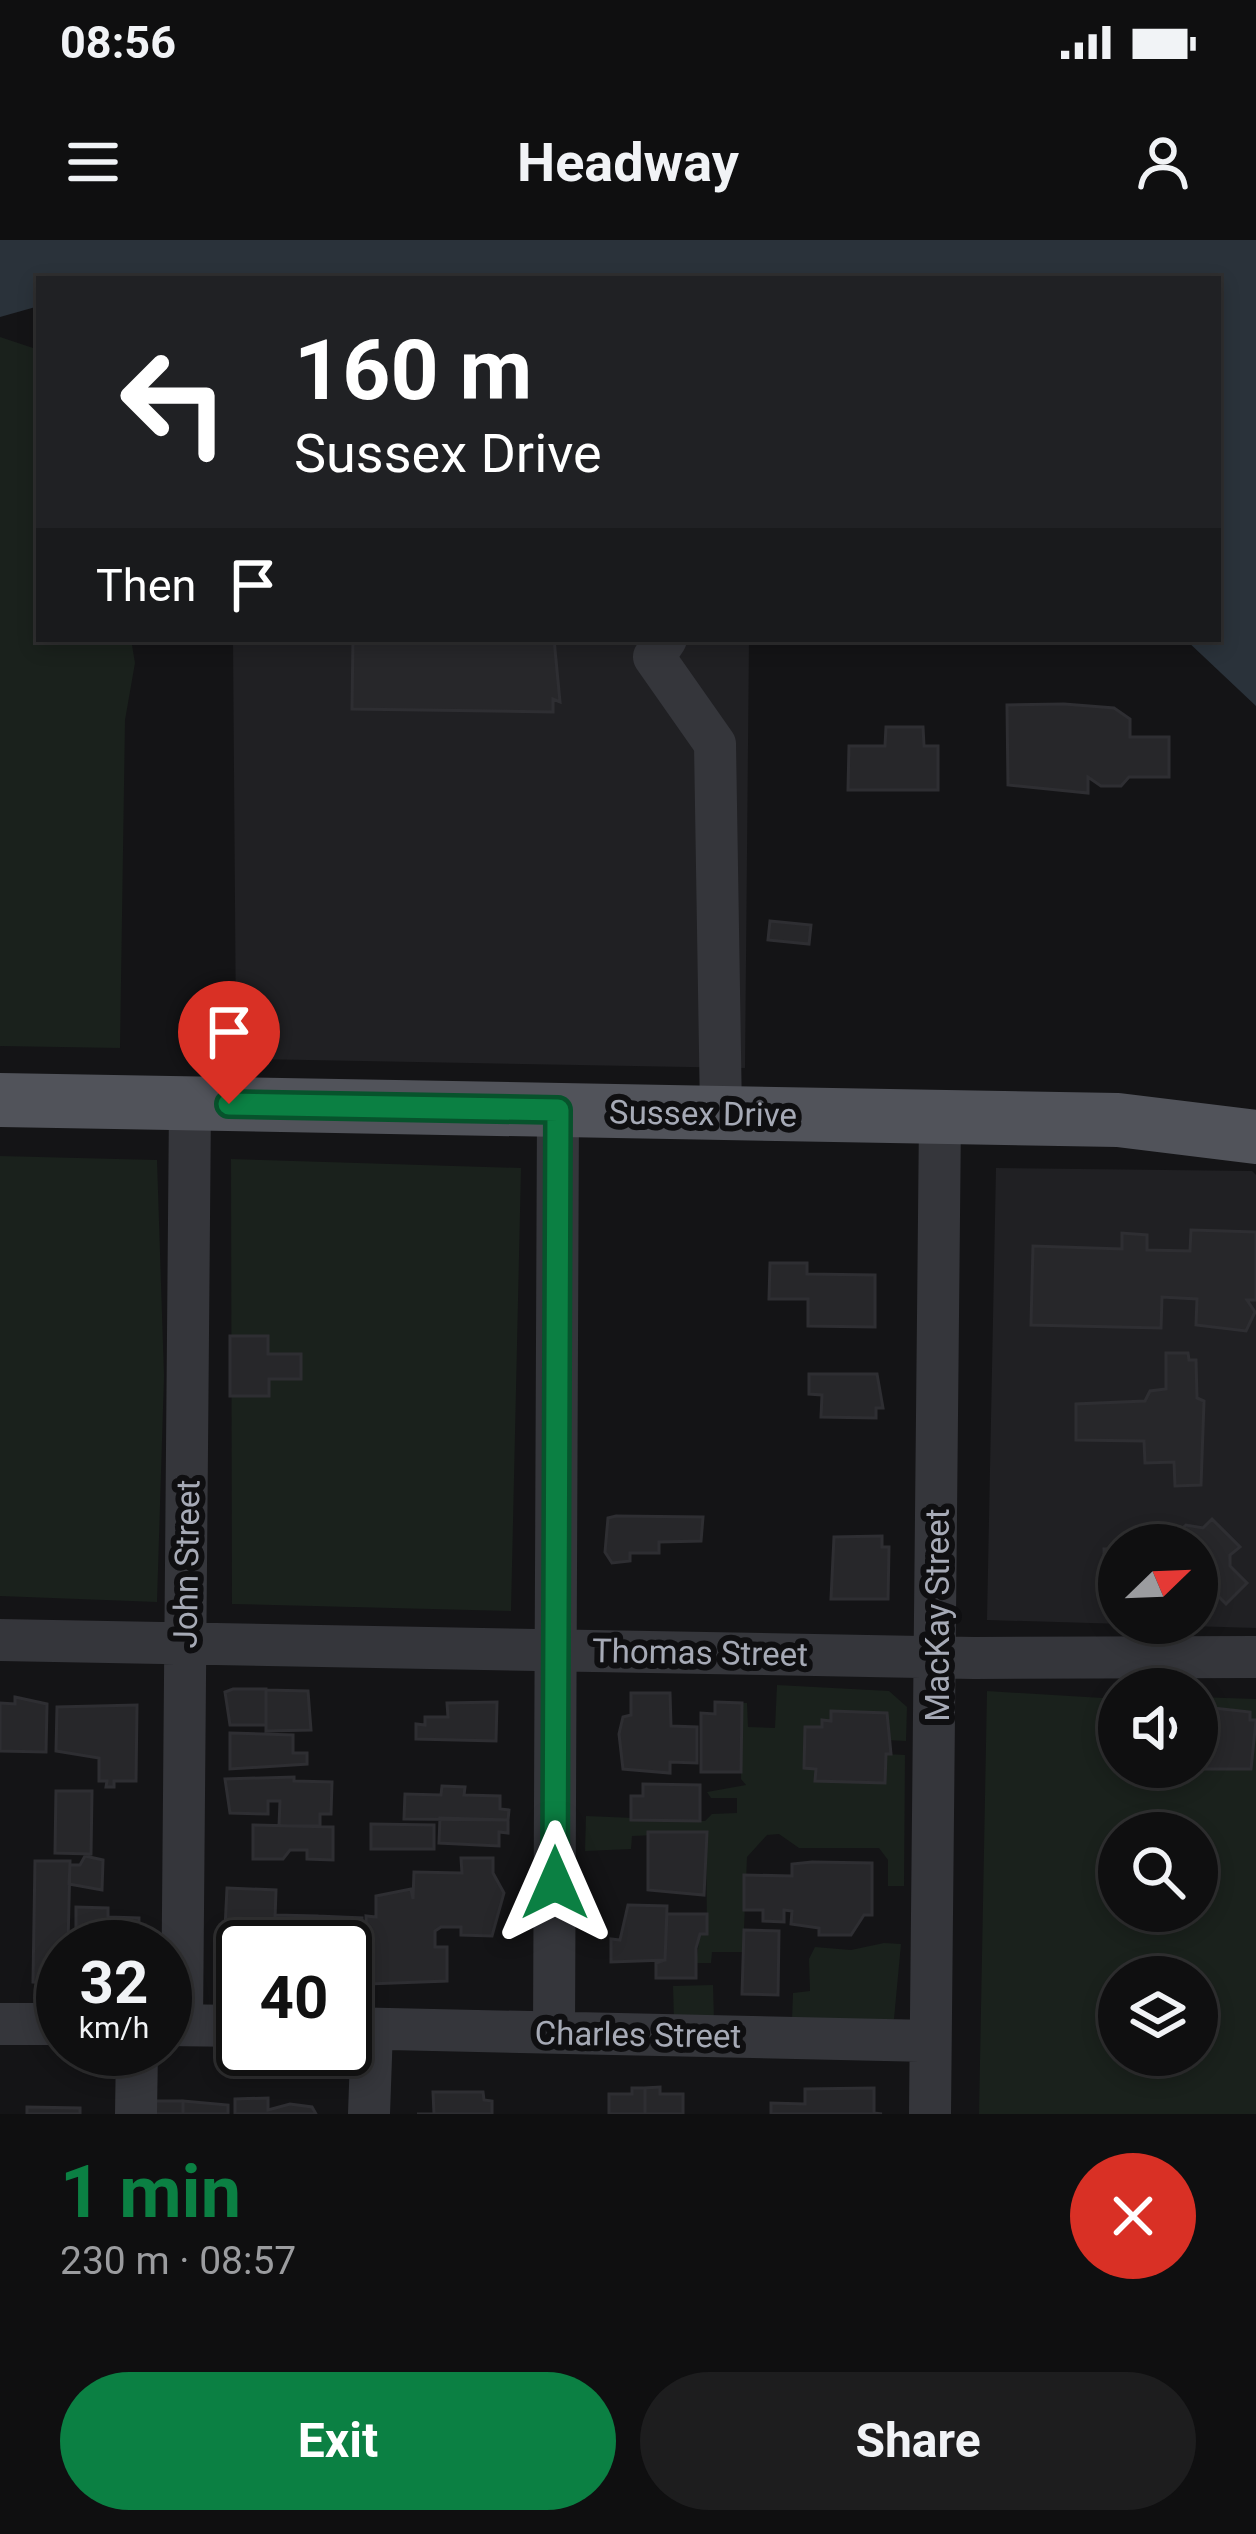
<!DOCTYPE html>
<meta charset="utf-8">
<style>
body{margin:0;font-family:Roboto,sans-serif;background:#1d1d1e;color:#f1f3f6;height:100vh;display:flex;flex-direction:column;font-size:45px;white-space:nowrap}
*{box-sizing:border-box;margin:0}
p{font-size:39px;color:#9b9c9f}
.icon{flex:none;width:66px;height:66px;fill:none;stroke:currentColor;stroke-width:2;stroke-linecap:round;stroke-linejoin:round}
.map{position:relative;height:1874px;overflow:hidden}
.details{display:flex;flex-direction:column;background:#0f0f10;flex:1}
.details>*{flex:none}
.top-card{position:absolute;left:36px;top:36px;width:1185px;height:366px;border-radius:0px;box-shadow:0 6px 18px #0003,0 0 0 3px #2f2f30;background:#202124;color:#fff;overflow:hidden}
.needle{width:78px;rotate:67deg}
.buttons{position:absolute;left:1098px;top:1284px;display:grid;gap:24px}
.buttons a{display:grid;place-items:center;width:120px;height:120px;border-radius:50%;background:#0f0f10;box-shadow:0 6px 18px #0003,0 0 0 3px #2f2f30;font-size:60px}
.speed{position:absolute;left:36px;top:1680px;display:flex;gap:24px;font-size:60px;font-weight:700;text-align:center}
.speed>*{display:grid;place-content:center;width:156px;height:156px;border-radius:50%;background:#0f0f10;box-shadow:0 6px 18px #0003,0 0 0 3px #2f2f30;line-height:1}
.speed small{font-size:30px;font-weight:400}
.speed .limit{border:6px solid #111;border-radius:18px;background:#fff;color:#111}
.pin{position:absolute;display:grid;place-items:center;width:102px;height:102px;color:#fff;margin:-123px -51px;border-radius:50% 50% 50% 0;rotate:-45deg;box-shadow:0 0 12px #0007}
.pin .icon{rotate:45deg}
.me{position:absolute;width:132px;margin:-66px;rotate:0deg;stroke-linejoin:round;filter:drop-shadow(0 0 9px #0008)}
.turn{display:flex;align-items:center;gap:42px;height:252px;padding:0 60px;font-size:54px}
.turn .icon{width:156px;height:156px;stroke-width:2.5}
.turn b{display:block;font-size:84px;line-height:102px}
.then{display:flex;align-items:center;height:114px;padding:0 60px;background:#0003;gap:24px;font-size:45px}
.round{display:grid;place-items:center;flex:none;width:126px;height:126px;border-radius:63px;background:#1d1d1e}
.head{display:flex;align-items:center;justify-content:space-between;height:204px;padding:0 60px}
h1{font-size:72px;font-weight:700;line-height:90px;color:#0b8043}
.primary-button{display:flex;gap:24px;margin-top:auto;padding:24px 60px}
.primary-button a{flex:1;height:138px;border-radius:72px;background:#0b8043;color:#fff;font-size:48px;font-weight:700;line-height:138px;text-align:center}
.primary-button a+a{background:#1d1d1e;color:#f1f3f6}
.status{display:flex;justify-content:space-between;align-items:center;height:84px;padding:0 60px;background:#0f0f10;direction:ltr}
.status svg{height:33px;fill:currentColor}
header{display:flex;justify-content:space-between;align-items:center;height:156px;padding:0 60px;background:#0f0f10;font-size:54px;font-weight:700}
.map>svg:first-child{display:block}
</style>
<div class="status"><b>08:56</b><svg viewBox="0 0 49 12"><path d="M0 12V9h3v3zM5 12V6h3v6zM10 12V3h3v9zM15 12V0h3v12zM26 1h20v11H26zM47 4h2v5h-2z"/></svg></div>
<header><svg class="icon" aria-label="menu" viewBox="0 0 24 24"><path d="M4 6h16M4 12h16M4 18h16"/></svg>Headway<svg class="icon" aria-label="person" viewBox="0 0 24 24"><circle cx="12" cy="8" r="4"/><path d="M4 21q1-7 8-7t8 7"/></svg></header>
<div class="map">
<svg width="1256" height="1874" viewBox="0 0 1256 1874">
<rect width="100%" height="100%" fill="#141416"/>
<!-- built -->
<path fill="#202023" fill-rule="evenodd" d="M233,399h516l-4,429 -495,-9 -14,-24z
M996,928l256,3 4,4v453l-269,-8zM1119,1305h78v78h-78z"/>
<!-- green -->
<path fill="#1a211c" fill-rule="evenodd" d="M0,97l39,13v289h92l4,24 -10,57 -5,328 -120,-2z
M0,916l157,4 7,216 -7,226 -157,-6z
M231,919l290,9 -10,443 -279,-7z
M777,1445l112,6 18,16 -1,34 -20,-1v-27l-54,-1 -1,9 -8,-1 -1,7h-17l-1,40 12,2 -1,11 71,-26 19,1 -1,131h-16v-26l-9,-12h-80l-20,-14 -12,1 -20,22 -4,95h-31l-1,11h-15l4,-29 7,-1 -1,-100 -74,3 -1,13 -46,2 1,-35 119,5 7,-7 25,-1v-15h-26l-4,-6 39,-7 -5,-6 1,-76h5l1,24 27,1z
M987,1451l132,8v68h78v-70l59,2v415h-277zM1119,1593h78v78h-78zM1119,1737h78v78h-78z
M884,1703l17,1 -7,75 -102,1 1,-27 17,-2 -1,-32 6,-12 36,3z
M713,1745l1,35h-40l-1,-34z"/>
<!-- water -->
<path fill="#2a323a" d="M0,0h1256v466l-71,-67h33v-360h-1179v27l-39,11z"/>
<!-- building -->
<path fill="#27272a" stroke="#2e2e32" stroke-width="3" d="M353,399h201l6,63 -7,-3v13l-201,-3z
M1064,464l50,4 16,11v18h39v40h-40l-8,9h-20l-13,-9v16l-80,-8 -1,-80z
M886,487h37l1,19h14v44h-90l1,-44h36z
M770,681l41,4 -2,19 -41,-4z
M1191,990l65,2v68h-9l8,12 -9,19 -50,-6 1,-26 -35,-2 -1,31 -130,-3 2,-79 89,3v-16l25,2v15l43,1z
M770,1023h37v11l68,1v52l-67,-1v-27h-39z
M230,1096h38v18h33v25h-32v17h-39z
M1166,1113h22l1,7h7l1,38 7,3 -3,84 -26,1 -1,-24 -29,1 -1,-22 -68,-1v-36l69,-3 5,-10 16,-2z
M809,1134h68l6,34h-7v10l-55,-1 1,-22 -13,-1z
M616,1276l87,1 -2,24 -42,1v11h-29v8l-18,2 -7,-11 3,-34z
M1212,1279l28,28 -10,8v11l17,17 -21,21 -19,-19h-9l-1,23v-63h-32l21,-20 17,3z
M882,1296v11h7l-1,52h-57l3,-62z
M1104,1309h15v45h-14z
M233,1449h33v36h-36l-5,-33z
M266,1450l42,1 3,39 -45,1z
M631,1453h39l1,33 26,1v36l-27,-1v11l-47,-4 -4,-35 4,-17 8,-2z
M15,1457l32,7 -1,48 -46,-1v-48l15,1z
M497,1462l-1,39 -80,-2v-15l9,1v-8h23l-1,-14z
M715,1462l27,1 -1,69h-40v-59l14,1z
M137,1465l-1,76h-22v6h-8l1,-6h-8v-23l-43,-7 1,-44z
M1204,1467l46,5v8h6l-5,49h-88l34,-2z
M831,1471l56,2 4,41h-5l-1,29 -70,-2 1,-12 -12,-1 1,-41h17v-7l9,1z
M230,1493l63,2v18h14v11l-77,5z
M294,1537v4l38,1 -1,32h-11v12h-41l1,-25h-12v13l-38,-1 -5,-34z
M643,1544l57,1v36l-69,-1v-24h12z
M442,1546l23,1 -1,8 36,1v13l9,1 -1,10 -104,-1 1,-25 36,1z
M56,1551h36l-1,63 -36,-1z
M440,1578l68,2v13l-9,-1v14l-60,-3z
M371,1584l63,1v24h-63z
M253,1585l80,2v33l-26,-1v-9h-17l-7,9h-30z
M648,1592h59l-3,63 -56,-5z
M85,1616l18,4 -1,30 -33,-6 1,-19h10z
M461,1618h32v15l11,20 -12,43 -31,-1v-8h-20l-6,4v16h12v34l-79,3 -2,-68 10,1v-21l35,-7 2,10 1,-27 48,1z
M35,1621h35l-2,83h8v-37l32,1v9l31,1 -1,29h-75v36l-30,-1z
M812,1622l60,1v52h-8l-13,20h-32v-7l-28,-4 1,-13 -8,-1v12l-21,-1v-11h-19v-35l48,1v-12z
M227,1648l49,2 -2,57 -50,3z
M628,1665l39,1 -2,54 -54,2v-23l9,1z
M667,1674h40v20h-7l-4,14v30h-40v-15l9,-3z
M275,1675l42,1 -1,31h-42z
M317,1676l45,2 -2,64 -15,-1v-34h-29z
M744,1690l35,1 -1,64 -36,-1z
M660,1847v7h23v20h-38v-26z
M632,1848h13v26h-36v-20h23z
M874,1848v25l8,1h-111v-11l34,1v-15z
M433,1852h50l1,8 8,1v13h-75h17z
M268,1858v12l22,-6 22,3 4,7h-81v-15z
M149,1861h34v13h-34z
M183,1861l45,4v9h-45z
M27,1867l53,1v6h-53z"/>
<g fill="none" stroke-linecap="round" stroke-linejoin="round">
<!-- minor -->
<path stroke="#35363b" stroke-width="42" d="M666,399l-12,18 61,87 6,369
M0,1400l974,18 282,-1
M0,1784h63
M165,1785l78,1
M182,1785l8,-921
M345,1788l585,13
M554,1792l4,-922
M136,1874l1,-65
M369,1874l3,-85
M930,1874l10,-997"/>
<!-- major -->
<path stroke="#51535a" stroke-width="54" d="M0,860l1118,20 138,17"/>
</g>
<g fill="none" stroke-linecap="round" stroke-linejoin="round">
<defs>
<path id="route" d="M229,864l329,6 -3,773"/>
</defs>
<!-- route casing -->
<use href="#route" stroke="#07532c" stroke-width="30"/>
<!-- route -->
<use href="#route" stroke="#0b8043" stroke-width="21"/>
</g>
<g text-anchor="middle" stroke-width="12" stroke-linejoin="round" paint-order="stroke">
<!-- street labels -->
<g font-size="33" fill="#a6aab6" stroke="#0f0f11">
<text transform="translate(703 873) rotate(1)" y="12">Sussex Drive</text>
<text transform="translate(186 1324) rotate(-89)" y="12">John Street</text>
<text transform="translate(937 1375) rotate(-90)" y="12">MacKay Street</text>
<text transform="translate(700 1412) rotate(1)" y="12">Thomas Street</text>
<text transform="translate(638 1794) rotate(1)" y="12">Charles Street</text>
</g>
</g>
</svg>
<div class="buttons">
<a><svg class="needle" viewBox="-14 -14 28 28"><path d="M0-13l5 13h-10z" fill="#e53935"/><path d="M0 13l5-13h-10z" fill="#9b9c9f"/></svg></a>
<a><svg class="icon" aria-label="sound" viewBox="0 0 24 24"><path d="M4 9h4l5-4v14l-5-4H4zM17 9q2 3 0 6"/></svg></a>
<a><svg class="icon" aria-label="search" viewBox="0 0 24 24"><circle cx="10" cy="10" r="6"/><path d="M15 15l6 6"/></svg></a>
<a><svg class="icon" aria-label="layers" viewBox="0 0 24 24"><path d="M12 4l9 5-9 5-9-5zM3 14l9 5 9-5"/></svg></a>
</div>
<div class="speed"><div>32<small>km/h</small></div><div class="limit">40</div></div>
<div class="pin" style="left:229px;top:864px;background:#d93025"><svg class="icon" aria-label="arrive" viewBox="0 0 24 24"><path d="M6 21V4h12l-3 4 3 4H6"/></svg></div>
<svg class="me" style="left:555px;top:1643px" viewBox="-20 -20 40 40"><path d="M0-17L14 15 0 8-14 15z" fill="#0b8043" stroke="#fff" stroke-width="4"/></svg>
<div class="top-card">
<div class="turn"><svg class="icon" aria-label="left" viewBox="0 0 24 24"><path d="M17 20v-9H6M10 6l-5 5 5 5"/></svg><div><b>160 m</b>Sussex Drive</div></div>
<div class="then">Then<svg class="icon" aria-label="arrive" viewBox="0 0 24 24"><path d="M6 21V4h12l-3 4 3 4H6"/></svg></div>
</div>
</div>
<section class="details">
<div class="head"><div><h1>1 min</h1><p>230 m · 08:57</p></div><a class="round" style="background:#d93025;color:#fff"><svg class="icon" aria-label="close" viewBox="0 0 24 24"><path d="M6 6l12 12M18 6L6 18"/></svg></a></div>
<div class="primary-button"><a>Exit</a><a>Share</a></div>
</section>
